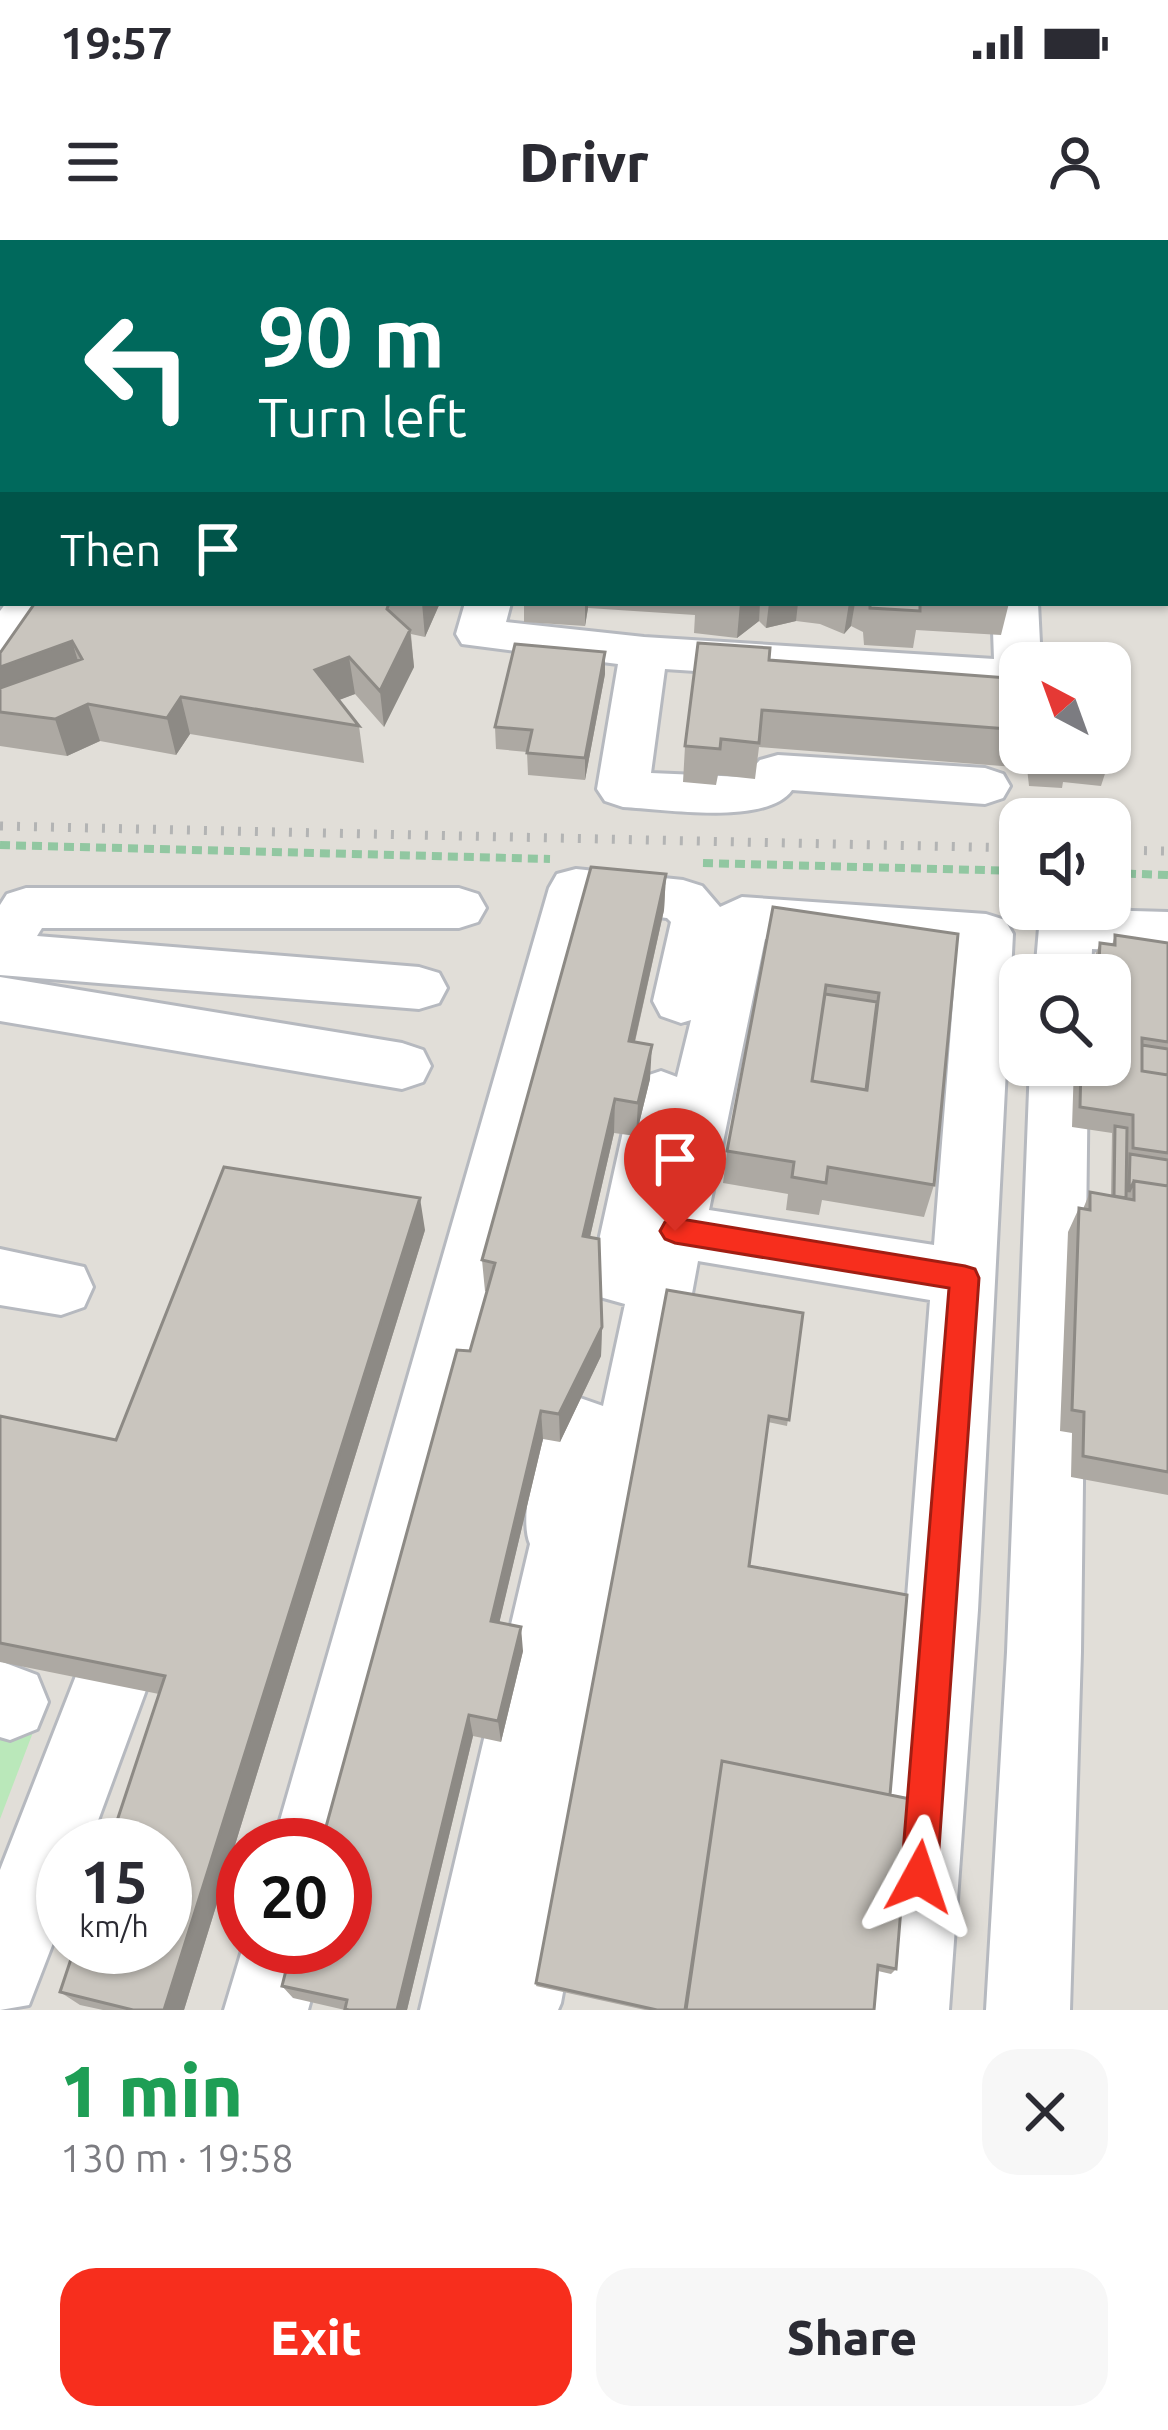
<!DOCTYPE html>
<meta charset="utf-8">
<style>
body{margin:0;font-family:Ubuntu,sans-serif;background:#f7f7f7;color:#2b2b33;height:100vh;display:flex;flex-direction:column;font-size:45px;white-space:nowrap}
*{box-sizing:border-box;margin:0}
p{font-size:39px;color:#7c7c81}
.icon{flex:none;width:66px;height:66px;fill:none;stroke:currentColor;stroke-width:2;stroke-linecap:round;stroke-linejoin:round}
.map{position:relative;height:1770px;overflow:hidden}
.details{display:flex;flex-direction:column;background:#fff;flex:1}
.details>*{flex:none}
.banner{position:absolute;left:0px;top:0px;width:1170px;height:366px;box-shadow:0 3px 9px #0004;background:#00695c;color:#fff;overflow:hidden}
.needle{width:78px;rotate:319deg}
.fabs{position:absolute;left:999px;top:402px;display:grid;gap:24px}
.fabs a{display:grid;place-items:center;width:132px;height:132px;border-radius:24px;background:#fff;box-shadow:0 3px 9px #0004;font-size:60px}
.speed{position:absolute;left:36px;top:1578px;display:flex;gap:24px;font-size:60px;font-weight:700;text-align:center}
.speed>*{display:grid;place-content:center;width:156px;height:156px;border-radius:50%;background:#fff;box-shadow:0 3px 9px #0004;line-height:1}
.speed small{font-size:30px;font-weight:400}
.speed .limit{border:18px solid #d22;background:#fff;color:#111}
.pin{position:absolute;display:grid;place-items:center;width:102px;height:102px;color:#fff;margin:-123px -51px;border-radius:50% 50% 50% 0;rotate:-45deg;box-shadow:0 0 12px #0007}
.pin .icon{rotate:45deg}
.me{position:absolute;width:132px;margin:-66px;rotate:5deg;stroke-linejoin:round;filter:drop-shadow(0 0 9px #0008)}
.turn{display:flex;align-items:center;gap:42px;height:252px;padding:0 60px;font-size:54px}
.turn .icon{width:156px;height:156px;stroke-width:2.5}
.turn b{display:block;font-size:84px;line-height:102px}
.then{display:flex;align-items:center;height:114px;padding:0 60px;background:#0003;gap:24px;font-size:45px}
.round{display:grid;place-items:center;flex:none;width:126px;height:126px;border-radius:36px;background:#f7f7f7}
.headline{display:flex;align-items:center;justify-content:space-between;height:204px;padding:0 60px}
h1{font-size:72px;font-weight:800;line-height:90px;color:#1e9e55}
.primary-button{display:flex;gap:24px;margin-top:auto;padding:24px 60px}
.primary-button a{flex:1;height:138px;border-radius:36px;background:#f72e1d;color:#fff;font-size:48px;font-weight:800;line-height:138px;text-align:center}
.primary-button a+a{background:#f7f7f7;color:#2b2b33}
.status{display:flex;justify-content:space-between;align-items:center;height:84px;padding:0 60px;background:#fff;direction:ltr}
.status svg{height:33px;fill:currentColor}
header{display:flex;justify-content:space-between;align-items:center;height:156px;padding:0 60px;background:#fff;font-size:54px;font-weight:800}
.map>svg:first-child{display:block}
</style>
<div class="status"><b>19:57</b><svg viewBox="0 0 49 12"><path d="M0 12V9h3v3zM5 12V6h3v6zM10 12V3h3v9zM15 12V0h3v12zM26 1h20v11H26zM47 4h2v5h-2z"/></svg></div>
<header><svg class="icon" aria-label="menu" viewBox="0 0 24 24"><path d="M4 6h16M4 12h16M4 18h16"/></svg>Drivr<svg class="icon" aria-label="person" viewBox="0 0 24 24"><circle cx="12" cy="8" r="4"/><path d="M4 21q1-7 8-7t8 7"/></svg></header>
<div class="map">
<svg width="1168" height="1770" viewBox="0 0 1168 1770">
<rect width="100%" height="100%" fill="#eeebe0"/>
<!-- industrial -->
<path fill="#e1ded8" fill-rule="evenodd" d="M0,149l3,214h1164l1,-44v1451h-1168zM1020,423h90v90h-90zM1020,579h90v90h-90zM1020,735h90v90h-90zM63,1605h102v102h-102zM243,1605h102v102h-102z"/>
<!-- green -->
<path fill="#bae8ba" d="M455,0h669v3h-671z
M0,1480l35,7 -35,92z"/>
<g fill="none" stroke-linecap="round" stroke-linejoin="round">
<defs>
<path id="minor" d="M0,113l3,1v24l-3,-1z
M1167,291h1v27h-1z
M6,363h46l-35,53 -17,4v-49z
M465,363h46l-5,19 138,15 350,22 -2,-56h46l3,60h-21l-2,29 -353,-23 -14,104 93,4 16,-17 18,-5 207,13 18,6 7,12 -7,12 -18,6 -193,-14c-25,36 -128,19 -169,17l-18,-6 -8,-12 21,-125 -156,-20 -6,-10z
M576,629l107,11 19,6 18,21 22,-10 244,17 19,6 8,14 -35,676 -29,400h-84l41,-400 24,-310 -232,-39 -137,742 -3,7h-138l110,-466c-13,-31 11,-105 26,-137l24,-9 23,8 22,-102 -25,-7 -9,-20 40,-182 9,-17 21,-7 16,6 14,-57 -10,3 -20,-7 -8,-15 18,-79 -4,-4 -70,-8 -252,953v-18h-72l276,-957 8,-14zM765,699l192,13 -23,293 -225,-35z
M26,648h433l19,6 8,14 -8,14 -19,6h-417l-5,8 382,31 20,6 8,15 -8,15 -20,6 -419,-34v-70l7,-11z
M1062,669l106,3v40l-76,-3 -1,26h-56l4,-47 8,-14z
M0,737l402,66 21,7 8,16 -8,16 -21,7 -402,-68z
M1030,825h58l-7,587 -11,358h-84l21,-358z
M0,1009l84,18 9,20 -9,20 -23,8 -61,-10z
M108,1412l27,11 11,27 -57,155h-26v72l-34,88 -29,5v-140l81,-207z
M0,1421l37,14 11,27 -11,27 -27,11 -10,-3z
M243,1707h82l-17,63h-84z"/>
</defs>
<!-- minor casing -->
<use href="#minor" stroke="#b6b9bf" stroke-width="6"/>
<!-- path-far1 -->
<path stroke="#91c7a1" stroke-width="4.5" stroke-dasharray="9 4.5" stroke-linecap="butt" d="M140,3l4,-3"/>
<!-- path -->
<path stroke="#91c7a1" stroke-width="8" stroke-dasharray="10 6" stroke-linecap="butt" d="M0,605l550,14
M703,623l317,8
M1110,633l58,2"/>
<!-- minor -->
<use href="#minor" fill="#fff" fill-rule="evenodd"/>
<!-- rail -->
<path stroke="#b3b4b4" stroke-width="9" stroke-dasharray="3 14" stroke-linecap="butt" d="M0,586l1020,22
M1110,610l58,1"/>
</g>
<!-- wall -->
<path fill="#ada9a3" d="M0,173l3,1v174l-3,4z
M35,363h405l-15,34 -14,-3 3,33 -30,60 -29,-33 -17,6 21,26 5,37 -174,-29 -14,21 -76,-14 -33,15 -67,-10v-93z
M524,363h485l-8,32 -85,-5 -3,18 -49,-3 -1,-13 -12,-6 -7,8 -24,-10 -24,-3 -30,7 -7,-7 -22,17 -43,-5 1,-18 -107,-7 -3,18 -61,-4z
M605,412v22l-20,106 -57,-5 -1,-23 -31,-3 -1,-22z
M769,420l251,19v74h90v-30l3,26 -12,37 -38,-4 -1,6 -33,-2 -2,-18 -268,-21 -4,32 -37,-4 -2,10 -33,-3 2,-36z
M666,634l-2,36 -29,132 15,37 -14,57 -22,-3 -24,104 12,90 -1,29 -41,86 -17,-3 -44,184 24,28 -22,91 -28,-6 -66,274h-62l-52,-12 -11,-12 205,-694 -2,-1 -3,-31z
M773,667l185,27 -24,251 -10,32 -102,-17 -3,15 -33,-5 2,-16 -65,-11 4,-32z
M1115,695l53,8v552l-97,-18 1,-44 -12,-2 8,-199 11,-24 4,1 7,-17 21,4 1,-63 -40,-6 2,-62h36v-90h-30l5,-15 8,1 7,-18 12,2z
M425,990l-241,780h-81l-23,-5 -20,-13 99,-298 -159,-32v-246l116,24z
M803,1073l-16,113 -19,-4 -19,144 141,229 6,174 -5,5 -13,-3 -4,39h-229l-109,-24z"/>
<!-- shaded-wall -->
<path fill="#8d8a85" d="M3,293v55l-3,4v-55z
M422,363h18l-15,34z
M585,363h3v5l-3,18z
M740,363h20l-1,18 -22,17z
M769,363h29l-2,18 -30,7z
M849,363h6l-4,23 -7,8z
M410,390l4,37 -30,60 -4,-36z
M72,401l11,37 -83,28v-39z
M605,412v22l-20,106v-22z
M349,417l6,37 -34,13 -6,-37z
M181,457l9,37 -14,21 -9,-37z
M88,464l12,37 -33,15 -12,-37z
M666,634l-2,36 -37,166 2,-35z
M652,805l-2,34 -14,57 2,-33z
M615,859l-1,34 -31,134v-31z
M420,958l5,32 -241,780h-20z
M602,1087l-1,29 -41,86 -1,-28z
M541,1171l2,28 -49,206 -3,-24z
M521,1387l2,24 -22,91 -3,-21z
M469,1475l4,21 -66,274h-10z"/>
<!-- building -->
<path fill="#c9c5be" stroke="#8d8a85" stroke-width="3" fill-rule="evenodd" d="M927,0h57l-1,3h-56z
M0,173l3,1v35h-3z
M0,241l3,1v51l-3,4z
M35,363h354l-2,6 23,21 -30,61 -31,-34 -34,13 44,56 -178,-29 -14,21 -79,-14 -33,15 -55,-7v-24l82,-29 -10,-18 -72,26v-14z
M870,363h50v8l-50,-3z
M698,403l72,5 -1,12 251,19v51l-258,-20 -3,33 -38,-4 -1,10 -35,-3z
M515,404l90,8 -20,106 -58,-5 5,-23 -37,-3z
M591,627l75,7 -37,167 23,4 -14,58 -23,-4 -32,137 16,3 3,88 -43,87 -18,-3 -50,210 30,6 -23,94 -29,-6 -72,295h-48l-4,-1 2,-9 -65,-14 10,-39h53v-102h-24l136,-495 13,1 25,-88 -13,-3z
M773,667l185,27 -24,251 -106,-18 -2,16 -34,-6 2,-15 -67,-11zM826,745l53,8 -12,97 -55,-9z
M1115,695l53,8v99l-26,-4v33l26,4v78l-35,-5v-33l-53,-8 1,-42h29v-90h-25v-15l14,2 1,-19 15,2z
M825,754l52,8 -11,88 -54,-9z
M1142,805l26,4v26l-26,-4z
M1115,886l12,2 -1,70 -12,-2z
M1130,914l38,6v26l-34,-5 -5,11z
M224,927l196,31 -256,812h-31l-73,-18 15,-45h90v-102h-56l56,-169 -165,-33v-227l116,24z
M1134,941l34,5v286l-85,-16 1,-44 -12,-2 7,-202 11,2v-18l44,8z
M667,1050l136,23 -14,107 -20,-4 -20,150 158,29 -17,200 -168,-34 -37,249h-28l-121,-27z
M722,1521l188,38 -14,170 -18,-4 -4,45h-188z"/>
<!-- route -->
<path fill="#f72e1d" stroke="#a11e13" stroke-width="3" d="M675,978l290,48 10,3 4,9 -42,599 -5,13 -13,5 -13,-5 -5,-13 48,-589 -274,-45 -10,-4 -5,-8 5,-9z"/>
</svg>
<div class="fabs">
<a><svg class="needle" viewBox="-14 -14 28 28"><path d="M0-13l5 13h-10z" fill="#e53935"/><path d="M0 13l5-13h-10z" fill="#7c7c81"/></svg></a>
<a><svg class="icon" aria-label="sound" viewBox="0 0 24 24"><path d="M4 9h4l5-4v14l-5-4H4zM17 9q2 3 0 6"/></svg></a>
<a><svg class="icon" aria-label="search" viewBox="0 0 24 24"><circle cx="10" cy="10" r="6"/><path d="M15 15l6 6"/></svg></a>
</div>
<div class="speed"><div>15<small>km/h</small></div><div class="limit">20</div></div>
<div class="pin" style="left:675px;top:991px;background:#d93025"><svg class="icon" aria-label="arrive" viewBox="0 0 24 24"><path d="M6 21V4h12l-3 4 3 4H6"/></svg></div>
<svg class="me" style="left:919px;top:1637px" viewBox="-20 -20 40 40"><path d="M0-17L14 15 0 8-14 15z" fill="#f72e1d" stroke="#fff" stroke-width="4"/></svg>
<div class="banner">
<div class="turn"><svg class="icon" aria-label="left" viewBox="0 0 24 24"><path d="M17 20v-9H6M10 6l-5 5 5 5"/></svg><div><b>90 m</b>Turn left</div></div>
<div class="then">Then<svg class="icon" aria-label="arrive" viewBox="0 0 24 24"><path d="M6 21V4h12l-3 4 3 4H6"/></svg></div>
</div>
</div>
<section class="details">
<div class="headline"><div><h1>1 min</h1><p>130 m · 19:58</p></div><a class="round"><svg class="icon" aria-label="close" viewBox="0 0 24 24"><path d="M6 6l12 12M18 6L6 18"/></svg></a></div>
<div class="primary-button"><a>Exit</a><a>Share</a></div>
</section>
